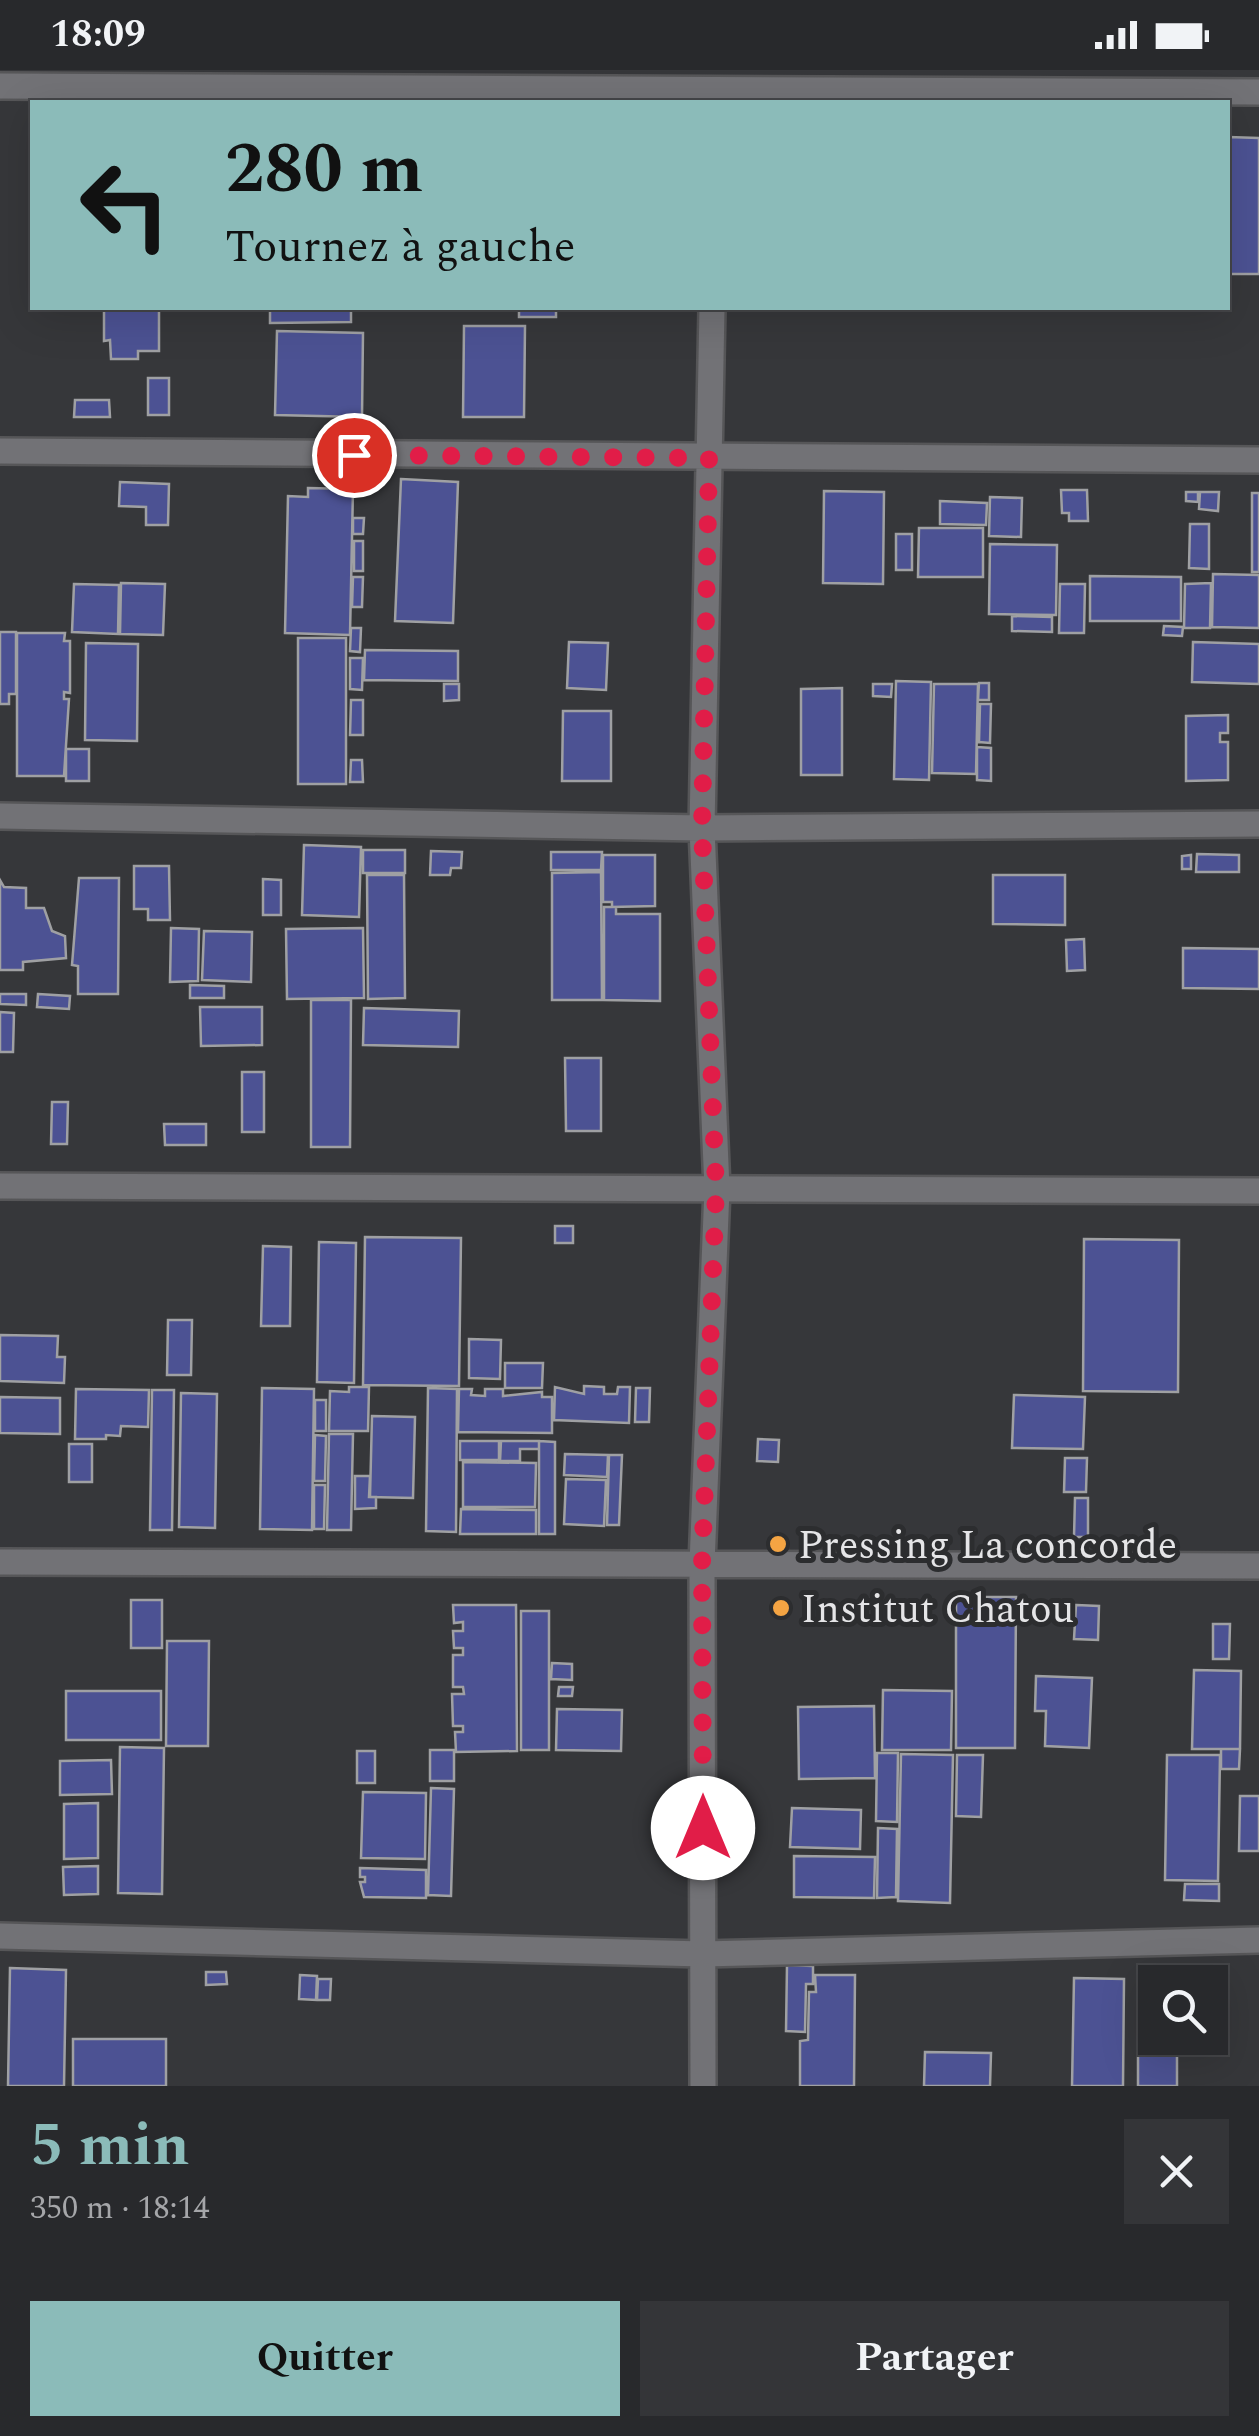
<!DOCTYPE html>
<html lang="fr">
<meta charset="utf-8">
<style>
body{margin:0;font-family:Spectral,serif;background:#343538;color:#f1f3f6;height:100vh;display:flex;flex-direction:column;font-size:38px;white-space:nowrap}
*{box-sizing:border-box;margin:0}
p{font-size:32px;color:#a5a6a9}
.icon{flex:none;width:55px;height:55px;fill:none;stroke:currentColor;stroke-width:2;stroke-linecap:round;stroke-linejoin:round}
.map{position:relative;height:2016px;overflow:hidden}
.sheet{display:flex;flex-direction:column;background:#28292c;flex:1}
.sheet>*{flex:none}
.top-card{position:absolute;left:30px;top:30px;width:1200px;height:210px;border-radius:0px;box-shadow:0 10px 40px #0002,0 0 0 2px #444548;background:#8bbbb9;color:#111;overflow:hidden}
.fabs{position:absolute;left:1138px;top:1895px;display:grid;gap:20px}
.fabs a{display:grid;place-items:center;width:90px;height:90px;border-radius:0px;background:#28292c;box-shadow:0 10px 40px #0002,0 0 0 2px #444548;font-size:50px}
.pin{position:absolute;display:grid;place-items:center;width:85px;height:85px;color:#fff;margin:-42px;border:5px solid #fff;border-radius:50%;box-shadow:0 2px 10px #0007}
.me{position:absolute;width:110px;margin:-55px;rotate:0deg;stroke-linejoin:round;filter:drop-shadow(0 0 8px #0008)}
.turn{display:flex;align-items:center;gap:35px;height:210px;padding:0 30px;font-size:45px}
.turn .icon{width:130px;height:130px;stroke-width:2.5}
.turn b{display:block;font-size:70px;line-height:85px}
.round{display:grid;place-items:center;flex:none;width:105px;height:105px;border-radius:0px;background:#343538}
.headline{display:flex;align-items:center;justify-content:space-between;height:170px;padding:0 30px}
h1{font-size:60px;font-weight:700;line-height:75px;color:#8bbbb9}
.primary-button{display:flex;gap:20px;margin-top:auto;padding:20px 30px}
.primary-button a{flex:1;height:115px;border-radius:0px;background:#8bbbb9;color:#111;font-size:40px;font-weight:700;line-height:115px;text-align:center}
.primary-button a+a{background:#343538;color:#f1f3f6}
.status{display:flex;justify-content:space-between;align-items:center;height:70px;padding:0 50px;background:#28292c;direction:ltr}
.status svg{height:28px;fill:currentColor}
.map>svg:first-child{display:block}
</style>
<div class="status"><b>18:09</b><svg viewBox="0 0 49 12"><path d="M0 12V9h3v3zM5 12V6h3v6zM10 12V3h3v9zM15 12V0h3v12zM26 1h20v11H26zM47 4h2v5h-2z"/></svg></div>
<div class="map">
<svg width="1259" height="2016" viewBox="0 0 1259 2016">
<rect width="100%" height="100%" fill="#36373a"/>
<!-- building -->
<path fill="#4c5293" stroke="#9fa0a3" stroke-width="2.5" d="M1228,67l31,1v136h-31z
M104,238h55v43h-21v8h-27l-1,-19 -6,1z
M270,238h81v14l-81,1z
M519,238h37v9h-37z
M464,256h61l-1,91h-61z
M277,261l86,2 -1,84 -87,-2z
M148,308h21v37h-21z
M75,330h34l1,17h-36z
M401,409l57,3 -5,141 -58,-2z
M120,412l49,2 -1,41h-22v-18l-27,-1z
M308,418l45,1 -3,146 -65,-2 3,-137 20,1z
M1061,420h26l1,31h-19v-8h-7z
M824,421l60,1 -1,92 -60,-1z
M1186,422h12v10l-12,-1z
M1200,422h19l-1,19 -19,-2z
M1252,423h7v79h-7z
M990,427l32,1 -1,39 -32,-1z
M940,431l47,2 -1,22 -46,-1z
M353,448h11l-1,16h-10z
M1190,454h19v45l-20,-1z
M919,458h64v49h-65z
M896,464h16v36h-16z
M354,471h9v30h-9z
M990,474l67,1 -1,70 -67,-1z
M1213,504l46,1v53l-47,-1z
M1090,506l91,1v44h-91z
M353,507h10l-1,30h-10z
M121,513l44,1 -2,51 -43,-1z
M1211,513l-1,45h-26l1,-44z
M74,514l45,1 -1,49 -46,-2z
M1060,514h25l-1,49h-25z
M1012,546l40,1v15l-40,-1z
M1164,556l19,1 -1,9 -19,-1z
M351,558h10l-1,24 -10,-1z
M0,562h16v62h-7v10h-9z
M17,563h48l-1,8h6v52l-6,-1v7h5l-5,77h-47z
M298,568h48v146h-48z
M569,572l39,1 -2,47 -39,-2z
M1193,572l66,2v40l-67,-2z
M86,573l52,1 -1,97 -52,-1z
M365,580l93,1v30l-94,-1z
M350,588h13l-1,32 -12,-1z
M896,611l35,1 -2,98 -35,-1z
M979,613h10v17h-11z
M444,614h15v16l-15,1z
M873,614h19l-1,13 -18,-1z
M934,614h44l-2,90 -44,-1z
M842,618v87h-41v-86z
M351,630h12v35h-13z
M980,634h11l-1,39 -11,-1z
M563,641h48v70h-49z
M1228,645v18h-8v9h8v38l-42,1v-65z
M977,677l14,1v33l-14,-1z
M66,679h23v32h-23z
M351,690h11l1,22h-13z
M304,775l57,2 -2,70 -57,-2z
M363,780h42v23h-42z
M431,781l31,1 -1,16h-10l-1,7h-20z
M551,782h51l-1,18h-50z
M1197,784l42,1v17h-43z
M603,785h52v51l-43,1v-5h-9z
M1191,785v14h-9v-13z
M134,796h35l1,54h-22v-11h-14z
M601,802l1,128h-50v-127z
M367,805h37l1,123 -37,1z
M993,805h72v50l-72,-1z
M79,808h40l-1,116h-40v-28l-6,-1z
M263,809l18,1v35h-18z
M0,810l4,7 22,1v20h18l8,23 13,5 1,22 -43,4v8h-23z
M604,837h12v7h44v87l-56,-1z
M171,858l28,1 -1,52 -28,1z
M363,858l1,70 -77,1 -1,-70z
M204,861l48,1 -1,50 -49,-2z
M1084,869l1,31 -18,1 -1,-31z
M1183,878l76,1v40l-76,-1z
M190,915l34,1v12h-34z
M0,924h26v11l-26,-1z
M38,924l32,2 -1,13 -32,-2z
M311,930h40l-1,147h-39z
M200,937h62v38l-61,1z
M364,938l95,3 -1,36 -95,-2z
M0,942l14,1 -1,39h-13z
M565,988h36v73h-35z
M242,1002h22v60h-22z
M52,1032h16l-1,42h-16z
M164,1054h42v21h-41z
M555,1156h18v17h-18z
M365,1167l96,1 -2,148 -96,-1z
M1084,1169l95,1 -1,152 -95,-1z
M319,1172l37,1 -2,140 -37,-1z
M263,1176l28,1 -1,79h-29z
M168,1250h24l-1,55h-24z
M0,1265l58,1 -1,21h8l-1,26 -64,-2z
M469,1269l32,1 -1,39 -31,-1z
M505,1293h38l-1,25h-37z
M584,1316l20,1v7h13l1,-7h12l-1,36 -75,-3 1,-33 29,7z
M349,1317h20l-1,44h-39l1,-40 19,1z
M262,1318l52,1 -2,141 -52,-1z
M428,1318l29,1 -1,143 -30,-1z
M636,1318h14l-1,34h-14z
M76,1319l73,1 -1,37 -27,-1 -1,10 -14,-1v4h-31z
M459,1319h13l-1,6 14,1v-7h18v7l39,-4v5h10v36l-94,-1z
M152,1320h22l-2,140h-22z
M181,1323l36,1 -2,134 -36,-1z
M1014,1325l71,2 -2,52 -71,-1z
M0,1327l60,1v36l-60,-1z
M315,1330h11v31h-11z
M372,1346l43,1 -2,81 -43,-1z
M329,1364h24l-2,96h-24z
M315,1365l11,1 -1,45h-11z
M758,1369l21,1 -1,22 -21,-1z
M460,1371h39v19h-39z
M501,1371h38v8h-19v12h-20z
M539,1371l16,1v92h-16z
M69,1374h23v38h-23z
M565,1384l43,1 -1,22 -43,-2z
M609,1385h13l-3,70h-12z
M1065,1388h22l-1,34h-22z
M463,1392l73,1 -1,44h-72z
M355,1406h15l-1,21h7v11l-21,1z
M566,1409l40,1 -2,46 -40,-2z
M314,1415h11l-1,44h-10z
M1075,1428h13v39h-14z
M461,1439l75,1v24h-76z
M956,1527h60l-1,151h-59z
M131,1530h31v48h-31z
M453,1535h63l1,146 -61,1 -1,-20h8v-6h-10l-1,-32h12l-1,-7h-10v-32h10v-7h-9l-1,-17h10v-9l-9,1z
M1076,1535l23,1 -1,34 -24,-1z
M521,1541h28v139h-28z
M1213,1554h17l-1,35h-16z
M167,1571h42l-1,105h-42z
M552,1593l20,1v16l-21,-1z
M1194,1600l47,1 -1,78h-48z
M1036,1606l56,2 -3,70 -44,-2 1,-35h-11z
M559,1617h14l-1,9h-14z
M883,1620l69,1 -1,59h-69z
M66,1621h95v49h-95z
M874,1636l1,72 -76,1 -1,-72z
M557,1639l65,1 -1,41 -65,-1z
M120,1677l44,1 -2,146 -44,-1z
M1221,1679h19l-1,20h-18z
M430,1680h24v31h-24z
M357,1681h18v32h-18z
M877,1683h21l-1,69 -21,-1z
M901,1684l52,1 -3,148 -52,-2z
M957,1685h26l-2,62 -25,-1z
M1167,1685h53l-2,126 -53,-1z
M111,1690l1,34 -52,1v-34z
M431,1718l23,1 -3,107 -23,-1z
M363,1722l63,1 -1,66 -64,-1z
M1240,1726h19v55h-20z
M98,1733v55l-34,1v-55z
M792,1738l69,2 -1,39 -70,-2z
M878,1758l19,1 -1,68 -19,1z
M794,1786l81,1 -1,41 -80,-1z
M98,1796v28l-34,1 -1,-28z
M360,1798l66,2v28l-62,-1 -4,-15h5v-5h-5z
M1185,1814h34v17l-35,-1z
M787,1895l26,1v18h-7l-1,48 -19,-1z
M10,1898l56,2 -2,116h-56z
M206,1902h20l1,12 -21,1z
M300,1905l17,1 -1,24 -17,-1z
M815,1905h40l-1,111h-54v-45l8,-1 1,-48h7z
M1074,1908l50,1 -1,107h-51z
M318,1909h13l-1,21h-13z
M1138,1949l17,1v18h22v48h-39z
M1183,1968h20v17l-21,-1z
M73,1969h93v47h-93z
M925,1982l66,1 -1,33h-66z"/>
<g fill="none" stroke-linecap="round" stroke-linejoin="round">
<defs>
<path id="minor" d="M0,16l1259,6
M0,381l1259,9
M0,746l702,12 557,-4
M0,1492l1259,4
M0,1866l703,18 556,-14
M703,2016l-1,-522 15,-375 -15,-361 10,-520"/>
<path id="tertiary" d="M0,1116l1259,5"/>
</defs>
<!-- minor casing -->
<use href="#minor" stroke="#565658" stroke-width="30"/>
<!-- tertiary casing -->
<use href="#tertiary" stroke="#565658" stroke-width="30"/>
<!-- minor -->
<use href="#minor" stroke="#727276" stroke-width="25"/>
<!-- tertiary -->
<use href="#tertiary" stroke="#727276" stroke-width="25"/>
</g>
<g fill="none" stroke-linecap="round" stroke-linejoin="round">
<!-- route -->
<path stroke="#e11d48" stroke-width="18" stroke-dasharray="0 32.4" d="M354,385l355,3 -7,370 14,361 -14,375 1,264"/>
</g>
<!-- markers -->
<g fill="#f4a443" stroke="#2c2d2f" stroke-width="4">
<circle cx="778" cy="1474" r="10"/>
<circle cx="781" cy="1538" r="10"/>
</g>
<g text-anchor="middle" stroke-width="10" stroke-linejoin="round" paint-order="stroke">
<!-- poi labels -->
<g font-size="40" fill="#e5e5e7" stroke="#2c2d2f" text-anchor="start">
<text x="798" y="1488">Pressing La concorde</text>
<text x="801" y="1552">Institut Chatou</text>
</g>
</g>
</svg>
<div class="fabs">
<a><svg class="icon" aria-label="search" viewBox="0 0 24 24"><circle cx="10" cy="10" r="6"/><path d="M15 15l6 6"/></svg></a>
</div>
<div class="pin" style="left:354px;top:385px;background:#d93025"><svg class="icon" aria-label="arrive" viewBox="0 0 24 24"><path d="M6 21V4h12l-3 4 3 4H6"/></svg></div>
<svg class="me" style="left:703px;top:1758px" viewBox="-20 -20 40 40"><circle r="19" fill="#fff"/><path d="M0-13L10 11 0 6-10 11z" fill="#e11d48"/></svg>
<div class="top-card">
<div class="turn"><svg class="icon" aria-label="left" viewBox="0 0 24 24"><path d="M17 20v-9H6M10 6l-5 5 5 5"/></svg><div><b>280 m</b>Tournez à gauche</div></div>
</div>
</div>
<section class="sheet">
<div class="headline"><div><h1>5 min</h1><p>350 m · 18:14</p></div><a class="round"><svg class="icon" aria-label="close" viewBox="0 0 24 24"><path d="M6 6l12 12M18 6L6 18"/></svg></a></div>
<div class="primary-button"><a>Quitter</a><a>Partager</a></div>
</section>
